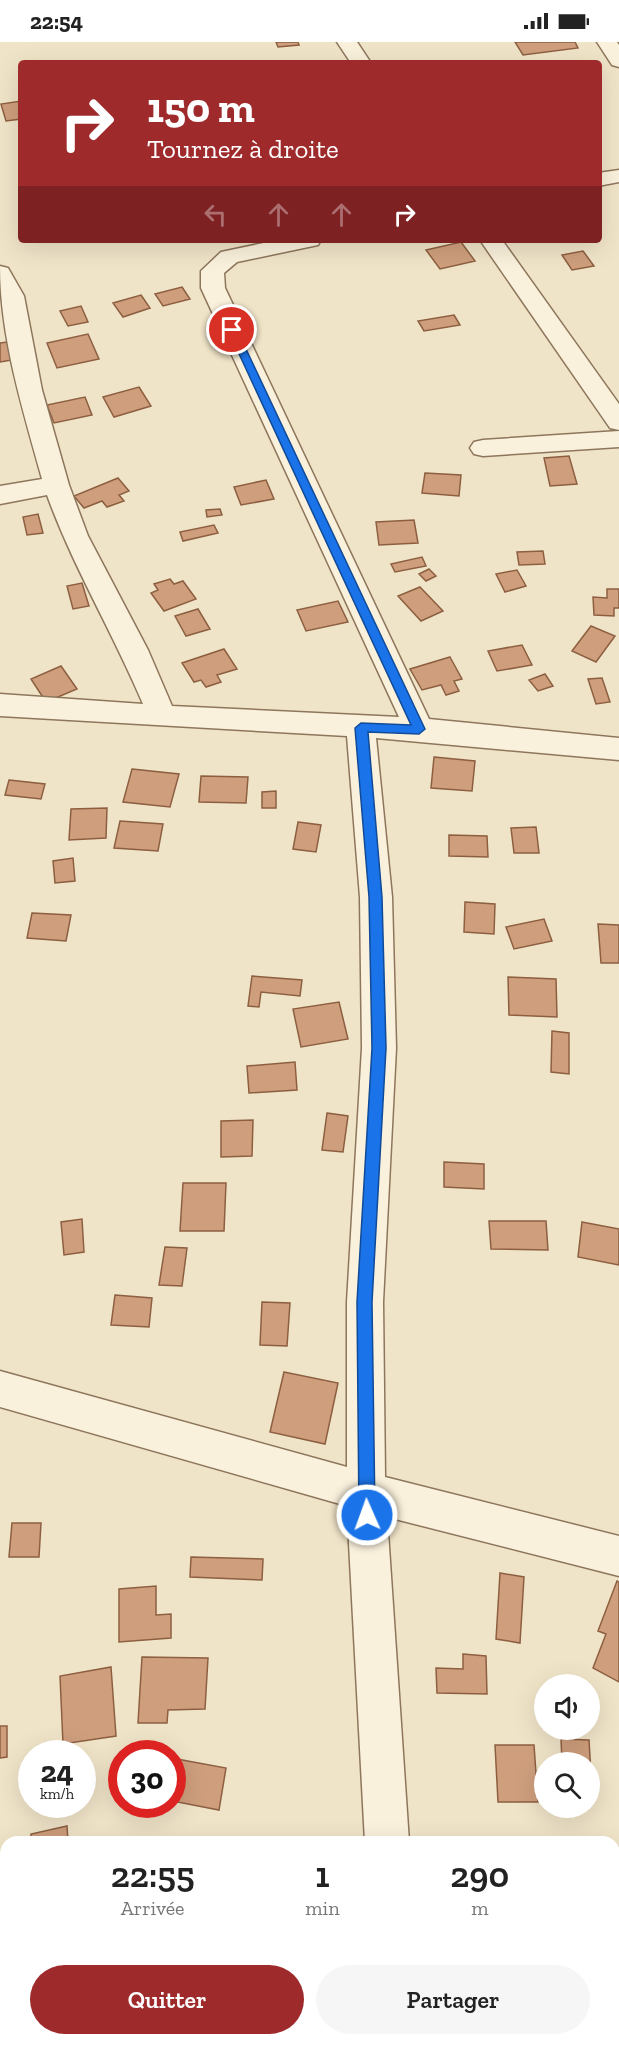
<!DOCTYPE html>
<html lang="fr">
<meta charset="utf-8">
<style>
body{margin:0;font-family:"Zilla Slab",serif;background:#f6f6f6;color:#222;height:100vh;display:flex;flex-direction:column;font-size:22px;white-space:nowrap}
*{box-sizing:border-box;margin:0}
p{font-size:20px;color:#767676}
.icon{flex:none;width:33px;height:33px;fill:none;stroke:currentColor;stroke-width:2;stroke-linecap:round;stroke-linejoin:round}
.map{position:relative;flex:1;overflow:hidden}
.sheet{position:absolute;left:0px;top:1794px;width:620px;height:210px;display:flex;flex-direction:column;background:#fff;border-radius:18px 18px 0 0;box-shadow:0 6px 24px #0002}
.sheet>*{flex:none}
.top-card{position:absolute;left:18px;top:18px;width:584px;height:183px;border-radius:6px;box-shadow:0 6px 24px #0002;background:#9e2a2b;color:#fff;overflow:hidden}
.buttons{position:absolute;left:534px;top:1632px;display:grid;gap:12px}
.buttons a{display:grid;place-items:center;width:66px;height:66px;border-radius:50%;background:#fff;box-shadow:0 6px 24px #0002;font-size:30px}
.speed{position:absolute;left:18px;top:1698px;display:flex;gap:12px;font-size:30px;font-weight:700;text-align:center}
.speed>*{display:grid;place-content:center;width:78px;height:78px;border-radius:50%;background:#fff;box-shadow:0 6px 24px #0002;line-height:1}
.speed small{font-size:15px;font-weight:400}
.speed .limit{border:9px solid #d22;background:#fff;color:#111}
.pin{position:absolute;display:grid;place-items:center;width:51px;height:51px;color:#fff;margin:-26px;border:3px solid #fff;border-radius:50%;box-shadow:0 2px 6px #0007}
.me{position:absolute;width:66px;margin:-33px;rotate:358deg;stroke-linejoin:round;filter:drop-shadow(0 0 4px #0008)}
.turn{display:flex;align-items:center;gap:21px;height:126px;padding:0 30px;font-size:27px}
.turn .icon{width:78px;height:78px;stroke-width:2.5}
.turn b{display:block;font-size:42px;line-height:51px}
.lanes{display:flex;align-items:center;height:57px;padding:0 30px;background:#0003;justify-content:center;gap:30px;direction:ltr}
.lanes .off{opacity:.35}
.eta{display:flex;justify-content:space-evenly;align-items:center;height:102px;text-align:center}
.eta b{font-size:36px;font-weight:600;line-height:42px}
.button{display:flex;gap:12px;margin-top:auto;padding:12px 30px}
.button a{flex:1;height:69px;border-radius:36px;background:#9e2a2b;color:#fff;font-size:24px;font-weight:600;line-height:69px;text-align:center}
.button a+a{background:#f6f6f6;color:#222}
.status{display:flex;justify-content:space-between;align-items:center;height:42px;padding:0 30px;background:#fff;direction:ltr}
.status svg{height:16px;fill:currentColor}
.map>svg:first-child{display:block}
</style>
<div class="status"><b>22:54</b><svg viewBox="0 0 49 12"><path d="M0 12V9h3v3zM5 12V6h3v6zM10 12V3h3v9zM15 12V0h3v12zM26 1h20v11H26zM47 4h2v5h-2z"/></svg></div>
<div class="map">
<svg width="619" height="2004" viewBox="0 0 619 2004">
<rect width="100%" height="100%" fill="#f0e4c8"/>
<!-- building -->
<path fill="#cf9f7d" stroke="#8d5f41" stroke-width="1.5" d="M276,0h22l1,3 -21,2z
M515,0h60l3,6 -55,7z
M21,59v18l-15,2 -5,-17z
M461,200l14,19 -35,8 -14,-19z
M583,209l11,15 -22,4 -10,-15z
M182,245l8,12 -27,7 -8,-12z
M141,253l9,13 -27,9 -10,-14z
M81,264l7,16 -20,4 -8,-15z
M454,273l6,10 -36,6 -6,-10z
M88,292l11,25 -42,9 -10,-25z
M7,300l5,18 -12,2v-19z
M139,345l12,19 -37,11 -11,-20z
M85,355l7,18 -38,8 -7,-18z
M569,414l8,28 -27,2 -6,-28z
M425,431l36,2 -2,21 -37,-3z
M118,436l11,13 -10,4 5,6 -17,6 -5,-6 -18,7 -10,-12z
M266,438l8,19 -33,6 -7,-18z
M220,467l2,6 -15,2 -1,-7z
M38,472l5,19 -16,2 -4,-18z
M414,478l4,23 -39,2 -3,-23z
M214,483l4,8 -35,8 -3,-9z
M543,509l2,13 -26,1 -2,-13z
M422,515l4,9 -31,6 -4,-8z
M429,527l7,7 -10,5 -7,-7z
M517,528l9,16 -21,6 -9,-18z
M170,537l4,5 9,-3 13,18 -32,12 -13,-18 7,-3 -4,-6z
M82,541l7,23 -16,3 -6,-23z
M420,545l23,24 -22,10 -23,-25z
M607,547h12v19h-5v8l-20,-1 -1,-18 14,1z
M338,559l10,21 -42,9 -9,-21z
M198,567l12,20 -24,7 -11,-20z
M591,584l24,10 -19,26 -24,-11z
M522,603l10,20 -35,6 -9,-20z
M224,607l13,20 -20,6 4,7 -15,5 -5,-7 -7,2 -12,-19z
M450,615l12,22 -8,2 5,10 -13,4 -5,-10 -19,5 -12,-21z
M61,624l16,23 -31,13 -15,-23z
M545,632l8,12 -15,5 -9,-11z
M602,636l8,24 -14,2 -8,-25z
M434,715l41,4 -3,30 -41,-3z
M132,727l47,5 -9,33 -47,-5z
M201,734l47,1 -2,26 -47,-1z
M9,738l36,4 -4,15 -36,-4z
M276,749v17h-14v-16z
M107,766l-1,30 -37,2 2,-31z
M120,779l43,3 -5,27 -44,-3z
M298,780l23,3 -5,27 -23,-3z
M536,785l3,26h-25l-3,-25z
M449,793l38,1 1,21 -39,-1z
M73,816l2,23 -20,2 -2,-22z
M465,860l30,2 -1,30 -30,-2z
M32,871l39,2 -5,26 -39,-3z
M544,877l8,22 -38,8 -8,-22z
M598,882l21,1v38h-18z
M252,934l50,4 -2,16 -39,-4 -2,15 -11,-1z
M508,935l48,2 1,38 -48,-2z
M339,960l9,37 -47,8 -8,-38z
M552,989l17,2v41l-18,-2z
M295,1020l2,28 -48,3 -2,-27z
M327,1071l21,3 -5,36 -21,-2z
M253,1078l-1,36 -31,1v-36z
M444,1120l40,2v25l-40,-2z
M183,1141h43l-2,48h-44z
M82,1177l2,33 -20,3 -3,-33z
M489,1179h57l2,29 -57,-1z
M582,1180l37,7v36l-41,-8z
M165,1205l22,1 -5,38 -23,-1z
M115,1253l37,3 -3,29 -38,-2z
M262,1260l28,1 -3,43 -27,-1z
M284,1330l54,11 -13,61 -55,-12z
M12,1481h29l-2,34h-30z
M191,1515l72,2 -1,21 -72,-3z
M500,1531l24,4 -4,66 -24,-4z
M617,1539l2,1v100l-26,-14 13,-34 -8,-3z
M156,1544v29l15,-1v24l-52,4v-53z
M463,1612l23,2 1,38 -50,-1 -1,-25 27,1z
M142,1615l66,1 -3,51 -37,1 -1,13h-29z
M111,1625l5,69 -53,8 -3,-68z
M0,1684h7v31l-7,1z
M561,1697l28,1 3,52h-2v-30h-28z
M495,1703h39l4,57h-40z
M177,1717l49,9 -7,42 -47,-9v-23z
M67,1784l1,16h-37v-8z
M307,1998h40l-40,4z"/>
<g fill="none" stroke-linecap="round" stroke-linejoin="round">
<defs>
<path id="street" d="M337,0h20l14,21h-20z
M597,0h20l2,3v22l-7,-2z
M619,128v12l-21,4v-13z
M278,198h43l-3,5 -81,17 -13,11 1,15 204,431 190,19v22l-243,-22 16,159 4,151 -13,254 2,175 234,59v40l-232,-59 22,325h-44l-18,-336 -347,-99v-36l347,96v-165l15,-254 -2,-151 -13,-161 -347,-20v-22l143,10c-30,-71 -70,-137 -96,-209l-47,9v-18l42,-7c-19,-69 -42,-141 -42,-213l8,2 16,28 18,94 27,95 19,51 60,114 24,56 227,11 -198,-429v-17l20,-19z
M480,198h22l117,164v26l-9,-2z
M619,389v16l-136,9 -9,-2 -4,-6 4,-6 9,-2z
M384,1998h46l1,6h-46z"/>
</defs>
<!-- street casing -->
<use href="#street" stroke="#8d765c" stroke-width="3"/>
<!-- street -->
<use href="#street" fill="#faf1dc" fill-rule="evenodd"/>
</g>
<!-- route -->
<path fill="#1a73e8" stroke="#114b97" stroke-width="1.5" d="M229,285l8,3 188,399 -6,5 -51,-2 14,165 4,151 -14,254 3,213 -2,5 -6,3 -5,-3 -3,-5 -2,-213 15,-254 -3,-151 -14,-169 6,-5 50,2 -183,-395z"/>
</svg>
<div class="buttons">
<a><svg class="icon" aria-label="sound" viewBox="0 0 24 24"><path d="M4 9h4l5-4v14l-5-4H4zM17 9q2 3 0 6"/></svg></a>
<a><svg class="icon" aria-label="search" viewBox="0 0 24 24"><circle cx="10" cy="10" r="6"/><path d="M15 15l6 6"/></svg></a>
</div>
<div class="speed"><div>24<small>km/h</small></div><div class="limit">30</div></div>
<div class="pin" style="left:232px;top:288px;background:#d93025"><svg class="icon" aria-label="arrive" viewBox="0 0 24 24"><path d="M6 21V4h12l-3 4 3 4H6"/></svg></div>
<svg class="me" style="left:367px;top:1473px" viewBox="-20 -20 40 40"><circle r="17" fill="#1a73e8" stroke="#fff" stroke-width="3"/><path d="M0-11L8 9 0 5-8 9z" fill="#fff"/></svg>
<div class="top-card">
<div class="turn"><svg class="icon" aria-label="right" viewBox="0 0 24 24"><path d="M7 20v-9h11M14 6l5 5-5 5"/></svg><div><b>150 m</b>Tournez à droite</div></div>
<div class="lanes"><svg class="icon off" aria-label="left" viewBox="0 0 24 24"><path d="M17 20v-9H6M10 6l-5 5 5 5"/></svg><svg class="icon off" aria-label="ahead" viewBox="0 0 24 24"><path d="M12 20V5M6 11l6-6 6 6"/></svg><svg class="icon off" aria-label="ahead" viewBox="0 0 24 24"><path d="M12 20V5M6 11l6-6 6 6"/></svg><svg class="icon" aria-label="right" viewBox="0 0 24 24"><path d="M7 20v-9h11M14 6l5 5-5 5"/></svg></div>
</div>
<section class="sheet">
<div class="eta">
<div><b>22:55</b><p>Arrivée</p></div>
<div><b>1</b><p>min</p></div>
<div><b>290</b><p>m</p></div>
</div>
<div class="button"><a>Quitter</a><a>Partager</a></div>
</section>
</div>
